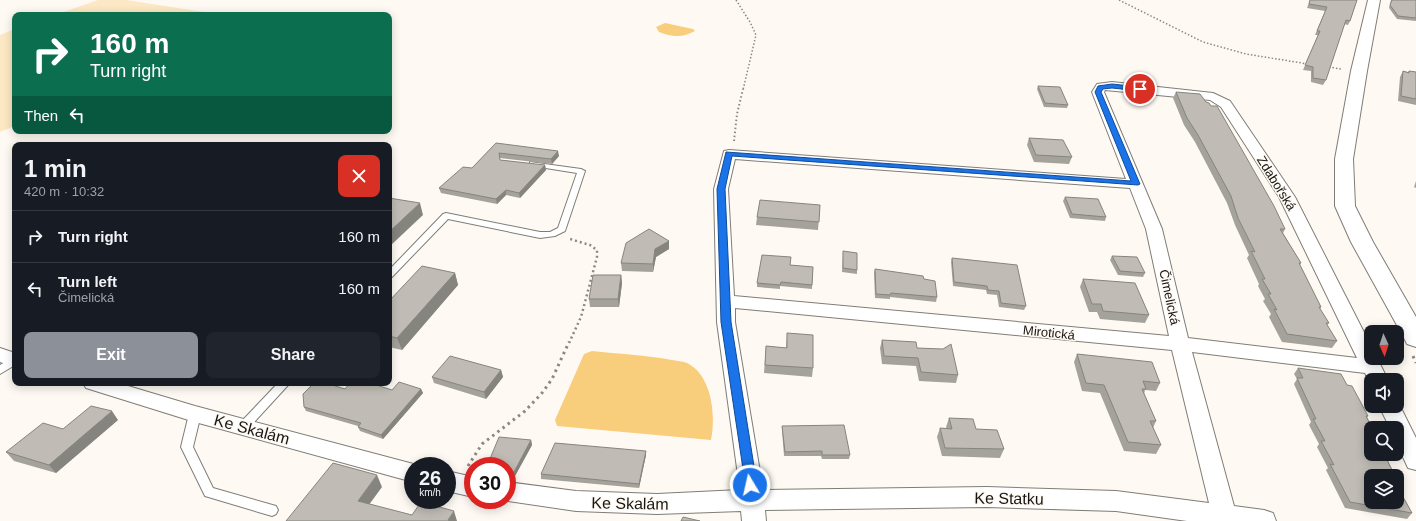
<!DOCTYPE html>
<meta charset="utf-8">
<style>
body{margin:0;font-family:Arial,sans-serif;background:#20242c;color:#f1f3f6;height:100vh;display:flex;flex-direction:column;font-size:15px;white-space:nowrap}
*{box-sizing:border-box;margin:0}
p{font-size:13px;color:#9ea1a6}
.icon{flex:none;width:22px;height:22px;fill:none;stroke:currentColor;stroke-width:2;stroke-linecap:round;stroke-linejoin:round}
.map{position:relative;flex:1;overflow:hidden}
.sheet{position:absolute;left:12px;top:142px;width:380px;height:244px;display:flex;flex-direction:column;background:#171b24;border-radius:8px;box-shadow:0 2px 10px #0003}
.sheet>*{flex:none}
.guide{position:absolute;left:12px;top:12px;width:380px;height:122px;border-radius:8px;box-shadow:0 2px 10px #0003;background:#0b6e4f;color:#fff;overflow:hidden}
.needle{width:26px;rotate:177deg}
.buttons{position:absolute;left:1364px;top:325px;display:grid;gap:8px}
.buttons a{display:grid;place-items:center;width:40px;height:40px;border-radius:8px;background:#171b24;box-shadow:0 2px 10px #0003;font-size:20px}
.speed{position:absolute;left:404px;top:457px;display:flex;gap:8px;font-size:20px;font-weight:700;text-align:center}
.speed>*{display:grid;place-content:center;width:52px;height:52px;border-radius:50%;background:#171b24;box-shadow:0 2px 10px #0003;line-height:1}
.speed small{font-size:10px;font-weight:400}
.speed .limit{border:6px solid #d22;background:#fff;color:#111}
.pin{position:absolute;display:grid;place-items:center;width:34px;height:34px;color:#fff;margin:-17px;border:2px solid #fff;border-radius:50%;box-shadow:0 1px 4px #0007}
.me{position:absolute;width:44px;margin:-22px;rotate:351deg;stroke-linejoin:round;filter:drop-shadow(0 0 3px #0008)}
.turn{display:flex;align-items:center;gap:14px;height:84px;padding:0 12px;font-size:18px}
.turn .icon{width:52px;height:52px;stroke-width:2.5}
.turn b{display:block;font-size:28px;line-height:34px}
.then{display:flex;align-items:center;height:38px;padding:0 12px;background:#0003;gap:8px;font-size:15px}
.round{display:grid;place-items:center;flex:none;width:42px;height:42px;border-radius:8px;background:#20242c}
.headline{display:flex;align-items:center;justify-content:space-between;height:68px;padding:0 12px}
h1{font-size:24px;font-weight:800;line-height:30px}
.action{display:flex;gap:8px;margin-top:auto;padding:8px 12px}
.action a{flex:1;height:46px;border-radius:8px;background:#8c9099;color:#fff;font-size:16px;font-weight:800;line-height:46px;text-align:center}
.action a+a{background:#20242c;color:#f1f3f6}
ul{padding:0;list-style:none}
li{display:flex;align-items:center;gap:12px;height:52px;padding:0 12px;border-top:1px solid #363941}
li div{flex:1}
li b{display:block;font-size:15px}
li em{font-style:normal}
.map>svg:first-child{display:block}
</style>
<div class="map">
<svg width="1416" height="521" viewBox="0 0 1416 521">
<rect width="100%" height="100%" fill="#fefaf3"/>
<!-- green -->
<path fill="#fce8c4" d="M98,0h28l98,15h-169z
M15,29v97l-15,6v-97z"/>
<!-- water -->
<path fill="#f8cd7b" d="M665,23l28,6 2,2c-13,7 -22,6 -36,1l-3,-5z
M592,351c26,3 54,4 80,9 4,1 10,1 15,3 25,12 29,53 24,77l-154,-14 -2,-6 29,-66z"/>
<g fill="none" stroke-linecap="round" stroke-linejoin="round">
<defs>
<path id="service" d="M530,162l51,7 4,2 -20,60 -10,5 -15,2 -92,-19 -56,58 -3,1v-8l54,-56 3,-1 94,19h10l8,-4 19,-55 -44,-7h-3z
M15,356v9l-15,9v-9z
M278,383h12l-43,47 -4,2 -4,-2 -2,-3 2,-3z
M195,410l4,1 2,3 -8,33 20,41 63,18 2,4 -2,4 -4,2 -67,-20 -24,-49 8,-33 2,-3z"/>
<path id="minor" d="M1112,82l101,11 17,8 65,96 76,149v12h6l11,22h-17v5l-6,-12 -173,-21 42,154 30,4 9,3 3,8h-89l-71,-10 -129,-4 -222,3 1,11h-24l-1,-10 -84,3 -81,-3 -75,-11h6v-18l69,9 81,3 83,-4 -23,-168 -3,-133 10,-38 5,-1 397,29 -34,-87 5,-8zM1105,90l105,10 11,7 58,90 78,161 -169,-20 -26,-109 -58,-137zM735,159l395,29 16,41 23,107 -435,-40 -6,-107zM735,308l437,42 37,153 -93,-12 -129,-4 -224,3 -28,-168z
M0,348l15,5v14l-15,-5z
M83,383h35l77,23 226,60h-8v16l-218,-60 -109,-34z
M1397,400l19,38v32l-8,-2 -11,-24v-16h-7l-11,-22h18z
M447,471l26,6v20l-26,-6z"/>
<path id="tertiary" d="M1368,0h12l-13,71 -14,88 2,47 18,36 43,75v30l-9,-3 -3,-6 -53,-96 -16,-36v-47l16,-88z"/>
</defs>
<!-- service casing -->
<use href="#service" stroke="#807d77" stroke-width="2"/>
<!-- minor casing -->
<use href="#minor" stroke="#807d77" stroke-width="2"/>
<!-- tertiary casing -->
<use href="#tertiary" stroke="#807d77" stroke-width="2"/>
<!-- path-far3 -->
<path stroke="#8b8884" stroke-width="1.5" stroke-dasharray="1.5 2" stroke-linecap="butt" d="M736,0l14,22 6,13 -13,55
M1119,0l84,42 43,12 62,10
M1329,67l12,2"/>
<!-- path-far2 -->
<path stroke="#8b8884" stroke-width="2" stroke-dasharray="1.5 2.5" stroke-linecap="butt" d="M734,141l3,-27 6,-25"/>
<!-- path-far1 -->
<path stroke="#8b8884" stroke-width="2.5" stroke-dasharray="2 3" stroke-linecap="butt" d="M569,343l12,-26 16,-60v-7l-7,-5 -20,-6"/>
<!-- path -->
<path stroke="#8b8884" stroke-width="3" stroke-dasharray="2.5 4" stroke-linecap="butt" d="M1413,356l3,7
M468,466l14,-22 43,-33 17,-18 10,-14 17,-37"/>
<!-- service -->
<use href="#service" fill="#fff" fill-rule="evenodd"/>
<!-- minor -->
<use href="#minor" fill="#fff" fill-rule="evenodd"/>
<!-- tertiary -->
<use href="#tertiary" fill="#fff" fill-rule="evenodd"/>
</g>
<!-- wall -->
<path fill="#a5a29c" d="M1310,0h47l-7,21 -2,4 -4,-1 -18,56 -3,5 -12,-3v-11l-8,-1 15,-35h-3l10,-24 -18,-3z
M1391,0h25v21l-19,-2 -8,-11z
M1403,71l5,1 1,-1 7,1v33l-18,-4 2,-24z
M1038,86l30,19 -1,3 -23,-1 -7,-18z
M1176,92l109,137 -2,4 18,30 -1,2 21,42 -1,2 9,14 -2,2 10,16 -5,7 -50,-6 -13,-25 2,-3 -8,-13 2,-2 -7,-13 1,-2 -12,-26 2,-3 -14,-30 -8,-22 -32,-61 -11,-17 -11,-27z
M1029,138l43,19 -3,7 -35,-2 -7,-17z
M496,143l63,13 -7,8 -52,-6v2l45,5 1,5 -26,28 -14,-3 -9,9 -56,-11 -2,-5 33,-20z
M1416,181v7l-2,-1z
M1065,197l41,20 -1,4 -35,-3 -7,-17z
M820,205l-2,25 -62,-5 1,-8z
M669,241v8l-13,8 -3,15 -31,-1 -1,-8z
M843,251l14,19v4l-15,-2z
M1112,256l33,17 -2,4 -25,-2 -8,-15z
M952,258l74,48 -2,4 -25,-3 -2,-12 -10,-1 -1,-4 -33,-4 -2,-24z
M790,265l23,2 -1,22 -32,-3v3l-23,-2v-4z
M875,269l49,10 13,18 -1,5 -46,-5v2l-15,-1 -1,-25z
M455,273l3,12 -56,65 -13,-3v-46z
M621,275l1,8 -3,24h-29l-1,-8z
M1083,279l66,36 -4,8 -45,-4 -3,-7h-8l-9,-25z
M787,333l26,35 -1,9 -48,-4 2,-27 20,2z
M882,340l35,8 41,27 -2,8 -37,-2 -3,-15 -34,-2 -2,-16z
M1077,354l83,29 -4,8 -11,-1 -1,4 12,27 -3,7 8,17 -5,9 -32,-3 -24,-58 -18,-2 -8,-29z
M1298,368l49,17 21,31 -1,1 33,69 -2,2 14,25 -5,6 -62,-11 -19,-38 2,-2 -11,-21 2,-3 -10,-19 2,-3 -17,-38 3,-5 -3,-5z
M501,370l2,7 -17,22 -52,-16 -2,-6z
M345,389l47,1 29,-1 2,4 -40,46 -23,-8 -2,-4v-1l-52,-15 -2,-4z
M949,418l27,11 28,20 -4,9 -58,-2 -5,-19 3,-9 7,1 -1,-2z
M118,420l-62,53 -42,-12 -8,-9 57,-23z
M782,426l68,29 -1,4h-27l-1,-3h-37l-2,-26z
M531,440l1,5 -17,31 -8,-1v-9z
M646,451v4l-7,33 -98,-9v-5z"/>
<!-- shaded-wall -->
<path fill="#86847f" d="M558,151l1,5 -7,8 -1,-5z
M545,165l1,5 -26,28 -1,-5z
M506,190v5l-9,9 -1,-5z
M420,203l3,12 -34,32v-15z
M669,241v8l-13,8 -3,15v-8l2,-15z
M455,273l3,12 -56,65 -5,-12z
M621,275l1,8 -3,24 -1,-8z
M501,370l2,7 -17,22 -2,-7z
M421,389l2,4 -40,46 -2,-4z
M112,411l6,9 -62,53 -7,-8z
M531,440l1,5 -17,31 -1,-4z
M646,451v4l-7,33v-4z
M377,475l5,12 -19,26 -5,-12z
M454,511l3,10h-9v-1z"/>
<!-- building -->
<path fill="#c0bcb5" stroke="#86847f" d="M1310,0h47l-7,21 -4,-1 -20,60 -13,-2v-11l-8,-2 15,-34h-3l10,-24 -18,-3z
M1392,0h24v18l-18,-2 -8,-11z
M1403,71l6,2v-2l7,1v27l-15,-3z
M1038,86l22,1 8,18 -23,-2z
M1176,92l24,2 6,8 3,1 2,3h6l57,100 11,23h-5l21,34h-2l22,44h-2l10,16h-3l11,18 -50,-7 -13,-25 3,1 -9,-16h3l-9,-15h3l-14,-28 4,1 -17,-34 -7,-22 -33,-61 -11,-17z
M1029,138l34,2 9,17 -36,-2z
M496,143l62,8 -7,8 -52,-6 1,7 45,5 -26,28 -13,-3 -10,9 -57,-11 24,-21 9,1z
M1065,197l33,2 8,18 -34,-3z
M389,198l31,5 -31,29z
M760,200l60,5 -1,17 -62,-5z
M649,229l20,12 -14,8 -2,15 -32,-1 5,-20z
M843,251l14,2v17l-14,-2z
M762,255l29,2 -1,8 23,2 -1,18 -31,-3 -1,3 -23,-2z
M1112,256l25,1 8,16 -25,-2z
M952,258l65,7 9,41 -25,-3 -2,-12 -11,-1 -1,-4 -33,-4z
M422,266l33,7 -58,65 -8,-2v-35z
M875,269l48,7 1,3 11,2 2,16 -46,-4 -1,2 -14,-1z
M593,275h28l-3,24h-29z
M1083,279l52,4 14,32 -46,-4 -2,-7h-9z
M787,333l26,2v33l-48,-3 1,-19 21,2z
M882,340l34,2 1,6 26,1 8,-5 7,31 -37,-3 -3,-14 -34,-2z
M1077,354l75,8 8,21 -17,-2 3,8h-4l14,32h-6l11,24 -33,-3 -24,-57 -18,-2z
M450,356l51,14 -17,22 -52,-15z
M1298,368l43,6 6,11 5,1 16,30h-2l6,12h-1v26h13l11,22h-24v26h26v-16l15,27 -62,-11 -20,-38 4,1 -13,-24h4l-12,-22h3l-19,-41h6z
M399,382l22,7 -40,46 -23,-8 3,-4 -57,-16 -1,-13 11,-11h12l19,6 5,-6h20l22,7z
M91,406l21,5 -63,54 -43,-13 37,-29 20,6z
M949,418l24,1 3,10 21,1 7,19 -59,-1 -5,-20 12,1z
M844,425l6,30h-28v-4l-37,1 -3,-26z
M499,437l32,3 -17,32 -7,-1v-5h-20z
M555,443l91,8 -7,33 -98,-10z
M333,463l44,12 -19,26 54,14 9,-13 33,9 -6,9 3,1h-165z
M1397,481l3,5h-3z
M683,517l17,4h-19z"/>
<!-- route -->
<path fill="#1a73e8" stroke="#114b97" d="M1112,84l28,3 4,2 -4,2 -28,-3 -9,1 -2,3 39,92 -2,1 -406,-29 -7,33 6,133 26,163 -2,4 -5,1 -4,-1 -25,-167 -4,-133 9,-37 405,29 -36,-89 3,-6z"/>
<g text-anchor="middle" stroke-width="3" stroke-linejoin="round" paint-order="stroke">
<!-- street labels -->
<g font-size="13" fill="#181614" stroke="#fefaf3">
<text transform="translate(1277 183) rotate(58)" y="5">Zdabořská</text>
<text transform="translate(1170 297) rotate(78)" y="5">Čimelická</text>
<text transform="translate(1049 332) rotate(6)" y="5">Mirotická</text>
</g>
<!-- near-street labels -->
<g font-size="16" fill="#181614" stroke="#fefaf3">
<text transform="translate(252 429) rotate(15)" y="6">Ke Skalám</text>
<text transform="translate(1009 498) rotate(1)" y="6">Ke Statku</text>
<text transform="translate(630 503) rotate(1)" y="6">Ke Skalám</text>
</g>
</g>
</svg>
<div class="buttons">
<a><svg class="needle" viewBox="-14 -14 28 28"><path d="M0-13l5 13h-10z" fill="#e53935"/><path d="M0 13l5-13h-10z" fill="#9ea1a6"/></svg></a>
<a><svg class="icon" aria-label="sound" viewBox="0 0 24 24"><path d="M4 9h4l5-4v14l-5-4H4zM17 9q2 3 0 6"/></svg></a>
<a><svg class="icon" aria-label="search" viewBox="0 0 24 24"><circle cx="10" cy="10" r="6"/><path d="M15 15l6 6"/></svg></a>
<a><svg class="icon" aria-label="layers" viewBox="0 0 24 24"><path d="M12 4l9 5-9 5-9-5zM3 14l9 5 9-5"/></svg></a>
</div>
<div class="speed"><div>26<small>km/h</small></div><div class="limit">30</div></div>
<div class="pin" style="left:1140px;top:89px;background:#d93025"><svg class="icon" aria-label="arrive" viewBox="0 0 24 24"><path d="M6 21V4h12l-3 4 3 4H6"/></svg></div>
<svg class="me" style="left:750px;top:485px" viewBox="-20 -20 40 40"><circle r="17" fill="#1a73e8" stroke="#fff" stroke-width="3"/><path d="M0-11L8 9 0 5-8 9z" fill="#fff"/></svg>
<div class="guide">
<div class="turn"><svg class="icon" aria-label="right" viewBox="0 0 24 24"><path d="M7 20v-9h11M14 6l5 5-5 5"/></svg><div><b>160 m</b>Turn right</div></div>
<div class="then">Then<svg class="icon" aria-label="left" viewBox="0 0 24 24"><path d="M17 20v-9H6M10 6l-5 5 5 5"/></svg></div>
</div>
<section class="sheet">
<div class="headline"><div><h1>1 min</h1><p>420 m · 10:32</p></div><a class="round" style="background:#d93025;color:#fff"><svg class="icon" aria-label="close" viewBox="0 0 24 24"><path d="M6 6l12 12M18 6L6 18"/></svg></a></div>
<ul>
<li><svg class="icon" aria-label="right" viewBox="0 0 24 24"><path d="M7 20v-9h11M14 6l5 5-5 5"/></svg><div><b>Turn right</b></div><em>160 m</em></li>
<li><svg class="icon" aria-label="left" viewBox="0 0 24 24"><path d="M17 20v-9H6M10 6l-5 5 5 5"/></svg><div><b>Turn left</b><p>Čimelická</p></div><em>160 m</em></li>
</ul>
<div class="action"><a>Exit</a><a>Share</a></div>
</section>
</div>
